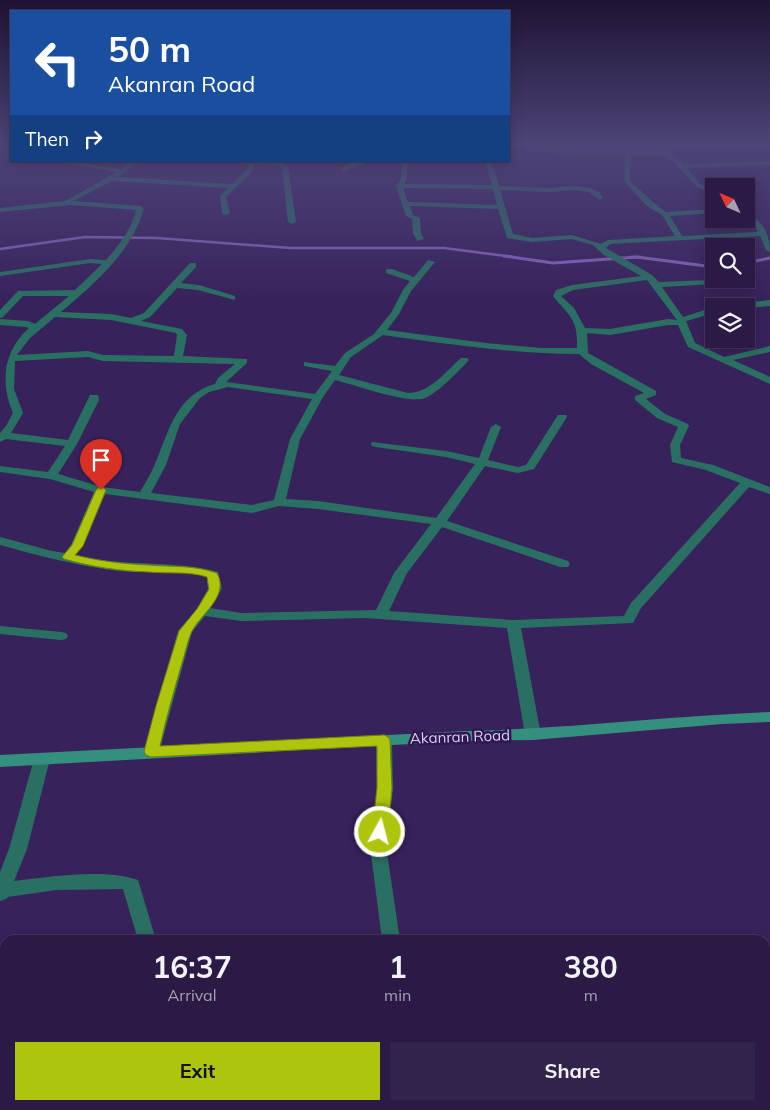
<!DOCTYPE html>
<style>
body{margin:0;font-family:Mulish,sans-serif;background:#32234c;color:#f1f3f6;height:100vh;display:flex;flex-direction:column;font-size:19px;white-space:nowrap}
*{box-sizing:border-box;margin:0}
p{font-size:16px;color:#a5a1b3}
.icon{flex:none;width:28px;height:28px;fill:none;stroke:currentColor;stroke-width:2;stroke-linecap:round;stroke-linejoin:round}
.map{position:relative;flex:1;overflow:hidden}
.details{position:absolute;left:0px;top:935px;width:770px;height:175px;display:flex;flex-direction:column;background:#2a1a45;border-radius:15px 15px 0 0;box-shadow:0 2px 12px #0003,0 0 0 1px #46385e}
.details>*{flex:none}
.guide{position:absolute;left:10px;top:10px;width:500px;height:152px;border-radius:0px;box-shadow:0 2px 12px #0003,0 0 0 1px #46385e;background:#1a4fa0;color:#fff;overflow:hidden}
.needle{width:32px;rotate:314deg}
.fabs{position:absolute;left:705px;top:178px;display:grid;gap:10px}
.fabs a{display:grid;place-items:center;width:50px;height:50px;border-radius:0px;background:#2a1a45;box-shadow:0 2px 12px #0003,0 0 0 1px #46385e;font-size:25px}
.pin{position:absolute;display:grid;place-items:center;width:42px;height:42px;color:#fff;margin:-51px -21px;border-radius:50% 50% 50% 0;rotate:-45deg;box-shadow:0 0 5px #0007}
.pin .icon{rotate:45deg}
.me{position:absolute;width:55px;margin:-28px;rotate:7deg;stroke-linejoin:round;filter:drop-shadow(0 0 4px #0008)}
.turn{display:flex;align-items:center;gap:18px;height:105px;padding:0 15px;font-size:22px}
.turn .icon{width:65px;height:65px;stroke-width:2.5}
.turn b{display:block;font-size:35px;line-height:42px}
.then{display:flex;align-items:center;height:48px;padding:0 15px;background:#0003;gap:10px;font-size:19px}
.eta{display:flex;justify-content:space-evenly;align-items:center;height:85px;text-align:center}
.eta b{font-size:30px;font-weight:700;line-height:35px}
.primary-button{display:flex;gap:10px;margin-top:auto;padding:10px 15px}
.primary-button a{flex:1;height:58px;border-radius:0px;background:#adc60d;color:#111;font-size:20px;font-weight:700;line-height:58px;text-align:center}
.primary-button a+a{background:#32234c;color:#f1f3f6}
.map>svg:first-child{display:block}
</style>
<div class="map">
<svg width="770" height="1110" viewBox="0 0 770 1110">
<rect width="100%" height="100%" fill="#38225c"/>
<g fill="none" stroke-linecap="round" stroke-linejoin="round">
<!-- stream-far1 -->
<path stroke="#8564b9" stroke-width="2.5" d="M0,249l85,-12 72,1 134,10h153l69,9
M630,257h11"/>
<!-- stream -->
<path stroke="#8564b9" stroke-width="3" d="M504,256l49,7 84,-6 77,10
M746,263l24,-5"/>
<!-- street -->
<path fill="#2a7062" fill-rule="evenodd" d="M509,145l68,6 86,1 -8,-7h7l22,19 86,-3v4l-83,3 13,16 14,6v5l-18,-9 -28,-30 -37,-1 -1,26 23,21 13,10 48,-3v4l-44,3 12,20 76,-4 -4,-9 -8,-5v-5c17,7 24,22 24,39l-4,-2 -6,-14 -150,8 -4,4 46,27 7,7 75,-3v4h-3l-69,4 21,30 31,-10v6l-28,8 9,22 29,14 46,-11v6l-37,8 37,17v7l-82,-37 -10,-22h-10l-58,10 -23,-2 1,20 68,38v4l-10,4 19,15 23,10 1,2 -9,19 1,13 32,7 57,22v7l-21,-7 -108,121 -8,15 -112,5 20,107 -3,4 -5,1 -5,-1 -3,-4 -18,-107 -142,-10 -124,3 -36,-5 -13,16 -33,120 -3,4 -5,2 -5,-2 -3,-4 35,-121 19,-22 11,-20 -1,-12c-28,-8 -59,-3 -88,-6 -40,-5 -80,-15 -119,-26v-8l52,14 13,2 6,-8 23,-53 -44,-13 -50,-7v-6l48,6 17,-26 -59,-7 -6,3v-9l6,-7 7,-13c-13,-30 -10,-62 16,-85l-3,-1 -26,-2v-6l28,2 7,3 34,-28h-46l-20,21 -3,1v-8l18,-19 57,-1 27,-26 -12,-1 -90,13v-4l90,-13 16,1c13,-15 25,-30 30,-50l-65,-5 -71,7v-4l65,-7 52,-29 -64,-11h18l51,8 10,-8h8l-22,16 114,7 14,-13 3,-7 -19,-3h53l-1,2 6,4 8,55 -4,2 -4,-2 -6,-54 -5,-3 -22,-1 -4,9 -25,24 4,16 -4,2 -4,-2 -2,-17 8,-8 -116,-7 -39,20 67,5 4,2c-11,43 -50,76 -83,104l50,2 20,4 13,-5 46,-50h6v4l-15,16 18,2 36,11v4l-37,-10 -21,-2 -27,29 -9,4 41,8 5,6 -4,21 64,3v4l-21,19 89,12 17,-23 -28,-5v-4l31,4 10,-13 29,-19 17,-21 12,-23 7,-9 -24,-8v-4h6l22,8 14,-17 7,2 -24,29 -12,23 -12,16 99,13 55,5h36c1,-29 -7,-31 -24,-52l3,-6 16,-5 69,-9 -37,-21 -11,-10 -21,-6 -40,3 -25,-4 -9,-29 -88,-3 3,9 7,3 1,15 3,6 -7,2 -4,-8 -1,-14 -6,-3 -10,-30 5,-8 1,-17h6l-1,17 -3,6 88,1 -7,-24h6l8,25 49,2 26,-2 17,2 8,4 4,6 -4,2 -10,-8 -15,-2 -26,2 -48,-2 13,44 19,4 40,-3 29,9 7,-4 67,-4 -13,-21 -15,-9 -23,-25 1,-26h-48l-68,-7zM403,188l90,1 4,16 -89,-3zM647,280l30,40 -9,-1 -58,10 -25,-1 -11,-20 -13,-12 12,-6zM55,317l56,3 65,13 1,2 -3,21 -71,-1 -15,-4 -71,4 13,-17zM383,335c65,9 130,19 196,19l12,10 53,29 -9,3v4l22,18 21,9 -8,18 2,17 34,8 34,13 -109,120 -7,13 -111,4 -124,-9 18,-38 35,-46 118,40h8l2,-3 -2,-3 -121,-40 38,-55 33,7 16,-4 33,-52 -1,-2h-8l-32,50 -8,2 -30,-7 13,-33 -5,-3 -5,3 -12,31 -33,-7 -74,-9 -1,2 1,2 4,1 70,10 29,7 -39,54 -118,-17 -32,-2 14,-60 23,-42 12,-17c21,5 66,22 87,19 12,-2 38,-29 47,-39l-2,-2h-6c-16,14 -31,35 -53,35l-69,-18 12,-18zM88,357l15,4 132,3 -17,14 -3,6c-39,11 -46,47 -60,80 -4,10 -10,19 -15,28l-38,-5 -44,-13 19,-30 22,-44 -1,-5h-8l-1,2 -21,43 -57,-7 12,-20 -9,-24 1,-28zM228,387l84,12 -22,40 -16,61 -22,5 -101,-12 15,-28 14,-41 20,-26 9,-6zM105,494l147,19 27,-7 39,3 113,15 -37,49 -18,37 -135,3 -31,-5 12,-19 -4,-17c-46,-13 -95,-4 -142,-17l7,-9z
M357,161h6l1,3 -20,7 -3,-2 4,-4z
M770,300v6l-24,2v-2h-8l4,-3z
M0,626l61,6 5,1 2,3 -2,3 -5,1 -61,-6z
M384,734l5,2 3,4 1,49 -7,57 14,94h-18l-12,-94 7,-57 -1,-49 3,-4z
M42,753l6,2 2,4 -23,90 -13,32c36,-4 90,-13 124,-1l18,60h-18l-15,-51 -67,1 -48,7 -2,2 -6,2v-29l9,-23 25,-90 2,-4z
M143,1105h20l2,5h-22z
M359,1105h20v5h-22z
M463,1105h29l-2,5h-30z"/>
<!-- secondary -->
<path fill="#358f7e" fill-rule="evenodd" d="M770,712v10l-48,2 -189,16 -68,1 -465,26v-12l465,-24c102,-2 203,-15 305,-19z"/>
</g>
<!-- sky -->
<linearGradient id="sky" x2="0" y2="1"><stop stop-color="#1f1333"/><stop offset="0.48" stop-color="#4d4478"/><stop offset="1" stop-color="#4d4478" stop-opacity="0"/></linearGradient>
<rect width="770" height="301" fill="url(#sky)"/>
<!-- route -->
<path fill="#adc60d" stroke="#708108" d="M101,486l5,4 -23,56 -8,9c24,6 49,9 73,10 24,2 46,0 69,8 13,24 -18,42 -26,60 -4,10 -6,21 -9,30 -8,28 -16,55 -22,83l224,-11 4,2 2,3 2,48 -4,44 -2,4 -6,2 -5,-2 -3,-4 5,-44v-42l-226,11 -5,-2 -2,-3 12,-46 23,-75 18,-22 12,-20 -2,-12c-18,-6 -39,-3 -58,-5 -29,-1 -57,-5 -85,-13l-2,-2 10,-12 24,-55z"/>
<g text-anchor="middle" stroke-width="5" stroke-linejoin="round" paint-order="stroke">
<!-- near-street labels -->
<g font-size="15" fill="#d9cff3" stroke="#2f1750">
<text transform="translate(460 737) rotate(-2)" y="5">Akanran Road</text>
</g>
</g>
</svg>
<div class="fabs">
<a><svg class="needle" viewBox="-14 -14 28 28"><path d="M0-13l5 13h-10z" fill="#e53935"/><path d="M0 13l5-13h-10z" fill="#a5a1b3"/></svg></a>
<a><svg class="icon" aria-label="search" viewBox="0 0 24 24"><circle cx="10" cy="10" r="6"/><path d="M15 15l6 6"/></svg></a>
<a><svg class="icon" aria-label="layers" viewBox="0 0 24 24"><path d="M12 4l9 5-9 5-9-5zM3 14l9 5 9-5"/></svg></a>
</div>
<div class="pin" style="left:101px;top:490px;background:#d93025"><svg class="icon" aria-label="arrive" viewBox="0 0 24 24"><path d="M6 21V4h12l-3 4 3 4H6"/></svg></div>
<svg class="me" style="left:380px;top:832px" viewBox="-20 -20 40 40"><circle r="17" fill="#adc60d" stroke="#fff" stroke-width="3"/><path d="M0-11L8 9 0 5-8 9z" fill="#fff"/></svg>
<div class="guide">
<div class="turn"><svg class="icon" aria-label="left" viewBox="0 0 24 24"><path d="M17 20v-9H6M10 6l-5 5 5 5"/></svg><div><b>50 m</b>Akanran Road</div></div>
<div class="then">Then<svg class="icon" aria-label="right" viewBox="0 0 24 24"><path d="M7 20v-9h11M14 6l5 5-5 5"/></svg></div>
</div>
<section class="details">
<div class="eta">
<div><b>16:37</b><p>Arrival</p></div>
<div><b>1</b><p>min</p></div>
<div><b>380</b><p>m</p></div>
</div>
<div class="primary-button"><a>Exit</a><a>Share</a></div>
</section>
</div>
